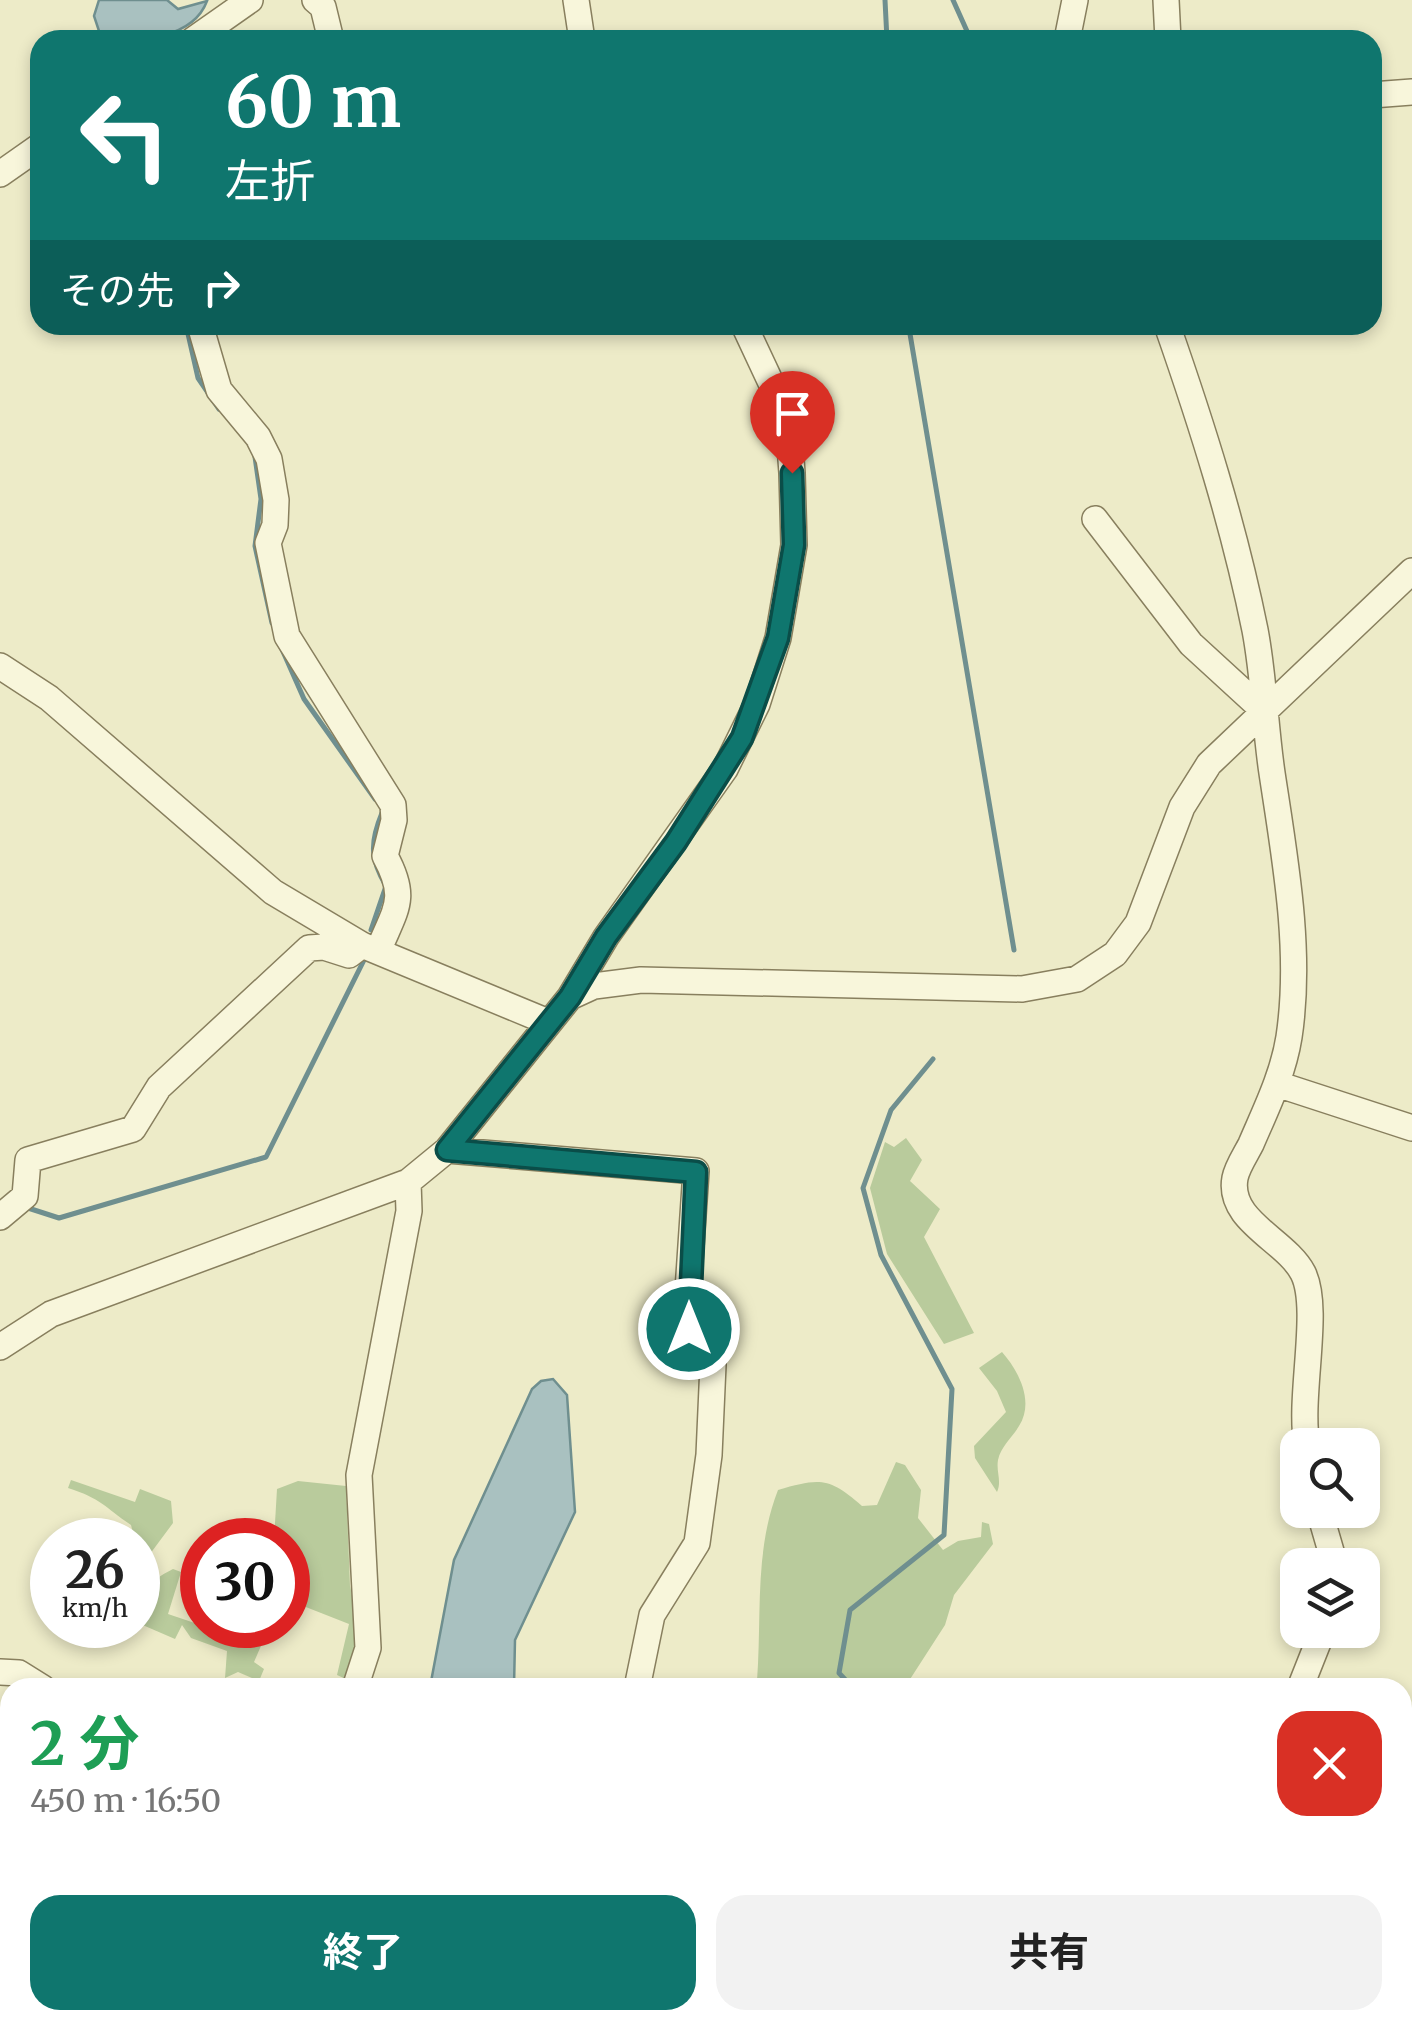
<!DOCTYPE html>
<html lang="ja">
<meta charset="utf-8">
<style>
body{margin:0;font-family:Merriweather,"Noto Sans JP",serif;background:#f2f2f2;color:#222;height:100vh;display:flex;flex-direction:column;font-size:38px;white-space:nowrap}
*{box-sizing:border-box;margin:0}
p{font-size:32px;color:#767676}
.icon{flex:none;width:55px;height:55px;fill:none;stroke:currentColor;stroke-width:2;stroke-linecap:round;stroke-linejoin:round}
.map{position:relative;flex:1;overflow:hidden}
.sheet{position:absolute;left:0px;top:1678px;width:1412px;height:352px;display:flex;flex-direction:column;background:#fff;border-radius:30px 30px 0 0;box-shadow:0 5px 15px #0003}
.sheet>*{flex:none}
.banner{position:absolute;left:30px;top:30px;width:1352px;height:305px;border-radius:30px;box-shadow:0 5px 15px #0003;background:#0f766e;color:#fff;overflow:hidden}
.fabs{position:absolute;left:1280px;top:1428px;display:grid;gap:20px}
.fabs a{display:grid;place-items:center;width:100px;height:100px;border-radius:20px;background:#fff;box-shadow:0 5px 15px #0003;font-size:50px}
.speed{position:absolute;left:30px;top:1518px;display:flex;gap:20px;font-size:50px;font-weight:700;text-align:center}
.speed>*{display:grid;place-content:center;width:130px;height:130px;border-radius:50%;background:#fff;box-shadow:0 5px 15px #0003;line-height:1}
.speed small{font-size:25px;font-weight:400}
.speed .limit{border:15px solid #d22;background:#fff;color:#111}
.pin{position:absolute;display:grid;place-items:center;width:85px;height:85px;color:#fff;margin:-102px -42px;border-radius:50% 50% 50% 0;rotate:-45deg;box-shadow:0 0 10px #0007}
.pin .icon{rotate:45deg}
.me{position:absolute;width:110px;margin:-55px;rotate:0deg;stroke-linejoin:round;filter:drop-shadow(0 0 8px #0008)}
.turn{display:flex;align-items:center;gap:35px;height:210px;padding:0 30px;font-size:45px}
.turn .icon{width:130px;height:130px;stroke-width:2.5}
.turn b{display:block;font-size:70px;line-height:85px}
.then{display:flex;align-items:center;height:95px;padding:0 30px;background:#0003;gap:20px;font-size:38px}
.round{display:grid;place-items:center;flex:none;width:105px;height:105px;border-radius:30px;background:#f2f2f2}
.summary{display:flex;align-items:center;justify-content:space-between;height:170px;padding:0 30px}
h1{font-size:60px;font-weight:700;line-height:75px;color:#1e9e55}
.action{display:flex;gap:20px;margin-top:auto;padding:20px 30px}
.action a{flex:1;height:115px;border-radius:30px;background:#0f766e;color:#fff;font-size:40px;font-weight:700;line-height:115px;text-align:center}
.action a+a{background:#f2f2f2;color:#222}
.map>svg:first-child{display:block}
</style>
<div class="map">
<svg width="1412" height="2029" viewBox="0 0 1412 2029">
<rect width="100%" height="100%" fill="#edebc8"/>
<!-- green -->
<path fill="#b9cb9c" d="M906,1138l16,22 -12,21 30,28 -16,28 50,96 -30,11 -57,-90 -17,-66 15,-46 9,5z
M1002,1352c16,18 33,49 17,74 -7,12 -18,20 -21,34 -2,12 4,21 -1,32l-22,-34 -1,-12 32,-34 -9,-21 -18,-23z
M896,1462l9,3 16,25 -3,28 25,32 15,-9 23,-4 1,-15 7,2 4,20 -39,51 -9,30 -40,62h-144l-4,-6c5,-64 -3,-130 21,-191 42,-12 51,-13 84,16l15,-1z
M71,1480l64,22 5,-13 31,12 2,22 -23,31 -12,-1 -7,-28c-28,-19 -29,-26 -63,-37z
M298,1481l48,5 4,100 9,42 -11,52 -11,-5 12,-51 -61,-24v-60h-14l3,-51z
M173,1569l8,3 -13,42 77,26 4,-15h21l-16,37 10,7 -5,12 -21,-9 -13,6 2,-27 -36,-13 -9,-13 -7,14 -37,-16c-1,-31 8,-40 35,-54z
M0,1907l10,12v101h23l1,9h-34z"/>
<!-- water -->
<path fill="#a9c1c0" stroke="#6f8f8f" stroke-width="2.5" d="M99,0h68l11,9 29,-8c-15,40 -70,39 -105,39l-8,-24z
M553,1379l14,16 8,117 -60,128 -1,47h-84l24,-127 78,-171 9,-8z"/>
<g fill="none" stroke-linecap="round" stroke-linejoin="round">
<!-- stream -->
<path stroke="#6f8f8f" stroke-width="5" d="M885,0l2,40
M953,0l18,40
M186,325l12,53 21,31
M924,325l-15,3 105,622
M255,457l6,42 -6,47 17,77
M281,647l23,52 71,100
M371,930l15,-44c-16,-27 -16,-44 -4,-73
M24,1211l4,-3 31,10 207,-61 100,-201
M853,1688l-14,-15 11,-63 94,-75 8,-146 -71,-134 -18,-67 28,-78 42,-51
M423,2020l1,9"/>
<defs>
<path id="minor" d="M315,0l8,7 8,33
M576,0l6,40
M1166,0l2,40
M193,40l57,-40
M1067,40l8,-40
M1372,95l40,-3
M0,174l40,-28
M200,325l19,65 39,47 11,22 7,41 -1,25 -7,18 19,93 106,169 1,15 -9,36c23,42 11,52 -6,93
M1167,325c35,100 67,201 88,305 9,47 10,96 17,143 13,86 30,178 17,264 -6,38 -23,72 -38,107 -5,10 -14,23 -16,34 -8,43 51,62 68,95 18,36 -5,124 4,172
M1095,519l96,125 72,66
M0,666l49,32 224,194 89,53 186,77
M570,997l24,-11 47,-6 381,9 55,-10 38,-25 23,-31 44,-116 27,-43 203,-193
M1277,1084l135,44
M447,1150l249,21 -10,149 24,31 3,14 -4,90 -12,88 -45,72 -15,73
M0,1217l25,-21 3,-36 105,-31 26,-42 150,-139 15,-1 25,8 13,-10
M0,1347l51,-33 357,-132 39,-32 123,-153 36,-60 119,-168 32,-65 21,-66 16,-93 -2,-72 -4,-54 -44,-94
M1319,1510l16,55
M0,1672l19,1 24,15
M355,1688l13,-40 -9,-173 50,-264 -1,-29
M1300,1688l23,-58
M1402,1894l10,5
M262,2029l1,-9"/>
</defs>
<!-- minor casing -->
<use href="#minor" stroke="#887f5e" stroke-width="28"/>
<!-- path -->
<path stroke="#887f5e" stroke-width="4" stroke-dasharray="8 5" stroke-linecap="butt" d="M785,2020l2,9
M1235,2029l3,-9"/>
<!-- minor -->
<use href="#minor" stroke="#f8f6db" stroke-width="25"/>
</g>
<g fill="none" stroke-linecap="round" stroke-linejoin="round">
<defs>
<path id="route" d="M689,1329l7,-157 -249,-22 123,-153 36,-60 70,-95 66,-104 36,-100 16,-93 -2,-72"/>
</defs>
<!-- route casing -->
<use href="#route" stroke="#0a4d48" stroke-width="25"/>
<!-- route -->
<use href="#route" stroke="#0f766e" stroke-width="18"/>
</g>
</svg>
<div class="fabs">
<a><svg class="icon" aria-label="search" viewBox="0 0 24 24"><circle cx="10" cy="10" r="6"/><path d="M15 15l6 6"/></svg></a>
<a><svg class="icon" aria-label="layers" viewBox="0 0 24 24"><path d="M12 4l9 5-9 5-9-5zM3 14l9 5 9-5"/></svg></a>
</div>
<div class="speed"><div>26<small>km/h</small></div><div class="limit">30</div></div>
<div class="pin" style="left:792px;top:473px;background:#d93025"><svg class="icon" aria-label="arrive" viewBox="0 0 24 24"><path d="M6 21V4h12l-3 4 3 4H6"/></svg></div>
<svg class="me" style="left:689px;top:1329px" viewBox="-20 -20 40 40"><circle r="17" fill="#0f766e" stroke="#fff" stroke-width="3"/><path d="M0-11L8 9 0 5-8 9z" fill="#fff"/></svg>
<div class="banner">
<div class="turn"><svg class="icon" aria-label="left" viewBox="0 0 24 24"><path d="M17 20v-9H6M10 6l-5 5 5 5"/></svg><div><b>60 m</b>左折</div></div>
<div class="then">その先<svg class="icon" aria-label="right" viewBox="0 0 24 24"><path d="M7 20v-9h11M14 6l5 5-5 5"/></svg></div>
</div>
<section class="sheet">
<div class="summary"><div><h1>2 分</h1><p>450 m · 16:50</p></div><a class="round" style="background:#d93025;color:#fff"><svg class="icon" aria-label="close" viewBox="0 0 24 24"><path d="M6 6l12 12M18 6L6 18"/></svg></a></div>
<div class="action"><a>終了</a><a>共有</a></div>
</section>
</div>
